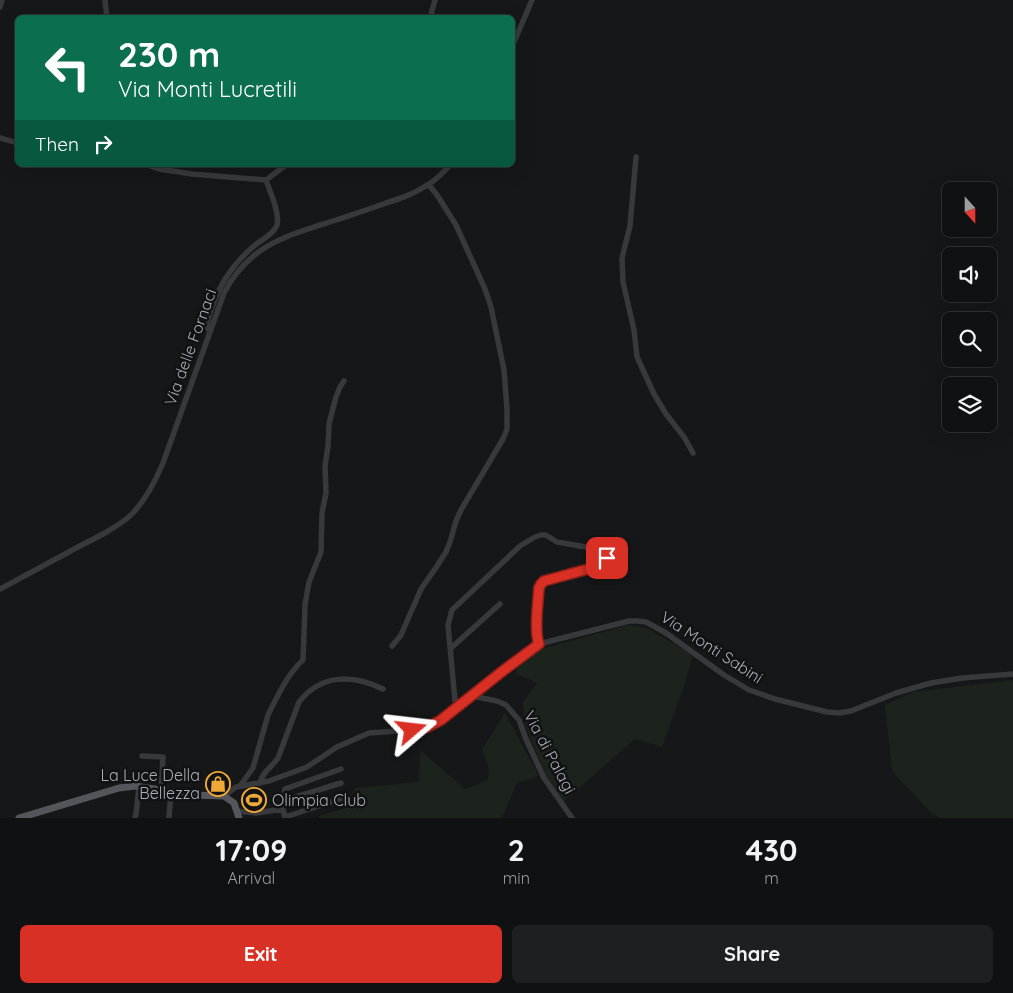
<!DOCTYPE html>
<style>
body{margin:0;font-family:Quicksand,sans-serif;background:#1e1f20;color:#f1f3f6;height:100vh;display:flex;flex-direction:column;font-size:19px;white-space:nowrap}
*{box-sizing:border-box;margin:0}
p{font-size:16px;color:#9c9d9f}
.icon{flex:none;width:28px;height:28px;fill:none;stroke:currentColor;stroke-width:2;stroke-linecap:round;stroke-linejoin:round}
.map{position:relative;height:818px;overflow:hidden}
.drawer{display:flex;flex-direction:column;background:#101112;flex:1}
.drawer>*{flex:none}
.hud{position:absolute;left:15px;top:15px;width:500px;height:152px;border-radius:8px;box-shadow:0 5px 20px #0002,0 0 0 1px #303132;background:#0b6e4f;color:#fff;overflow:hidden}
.needle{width:32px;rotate:159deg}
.fabs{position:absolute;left:942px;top:182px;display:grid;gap:10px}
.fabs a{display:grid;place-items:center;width:55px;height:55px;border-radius:8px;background:#101112;box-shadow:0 5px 20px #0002,0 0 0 1px #303132;font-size:25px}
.pin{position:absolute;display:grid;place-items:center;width:42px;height:42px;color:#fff;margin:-21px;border-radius:10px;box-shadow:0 2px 8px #0006}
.me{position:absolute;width:55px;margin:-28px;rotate:73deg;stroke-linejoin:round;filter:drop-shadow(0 0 4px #0008)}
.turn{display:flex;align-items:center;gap:18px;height:105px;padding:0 20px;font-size:22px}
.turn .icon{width:65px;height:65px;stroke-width:2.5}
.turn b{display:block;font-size:35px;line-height:42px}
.then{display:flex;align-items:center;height:48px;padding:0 20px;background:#0003;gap:10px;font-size:19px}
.eta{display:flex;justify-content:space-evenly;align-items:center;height:85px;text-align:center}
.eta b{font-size:30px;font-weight:700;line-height:35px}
.cta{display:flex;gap:10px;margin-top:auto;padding:10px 20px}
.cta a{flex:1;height:58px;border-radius:8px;background:#d93025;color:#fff;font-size:20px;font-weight:700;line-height:58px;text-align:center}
.cta a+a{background:#1e1f20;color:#f1f3f6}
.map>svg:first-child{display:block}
</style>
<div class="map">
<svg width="1013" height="818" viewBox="0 0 1013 818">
<rect width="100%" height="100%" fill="#161718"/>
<!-- green -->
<path fill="#1c231d" d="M629,625l18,3 46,27 -8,28 -23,64 -27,-8 -72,63 -16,-24 -22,-53 -2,-23 14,-19 -20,-9 -2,-8 26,-17z
M1013,680v138h-73l-9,-5 -39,-42 -7,-66 28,-13z
M505,713l34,63 -22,7 -15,35h-184l1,-2 37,-11 -2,-17 65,-6 1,-32 45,39 23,-9 1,-11 -7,-20z"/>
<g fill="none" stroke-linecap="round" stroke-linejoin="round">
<!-- minor -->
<path stroke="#37393d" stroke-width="5.5" d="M105,0l2,18
M0,7l2,-7
M430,18l5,-18
M512,47l20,-47
M0,138l18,5
M636,157l-6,69 -8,32 1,24 11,48 3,27 17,37 12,20 18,23 9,16
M148,165l11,4 33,5 74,6c4,12 14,33 11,45 -3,9 -16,15 -23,21 -19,16 -33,35 -41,59 -3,7 -6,15 -6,22l3,4
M266,180l20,-15
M0,589c26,-14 52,-28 78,-42 18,-9 38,-19 53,-32 15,-15 24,-33 32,-52l61,-170c26,-50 66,-58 115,-74 15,-5 31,-10 47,-16 13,-4 26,-8 38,-16 10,-5 19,-14 26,-22
M392,646l9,-11 20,-46 14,-20 11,-17 4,-10 6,-21 5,-11 42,-71 4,-10v-20l-3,-39 -13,-63 -6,-18 -29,-64 -19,-30 -8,-10
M451,648l49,-44
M472,696l25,5 9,4 13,15 7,19 18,39 28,40
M458,707l-3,-6 -7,-76 4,-15 68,-64 15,-9 6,-2h5l11,7 46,8c4,5 6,10 0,15l-59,16 -3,3 -2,5c-1,14 -5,43 0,55
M142,756l21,1 -2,33
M260,783c2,-11 12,-16 18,-25l21,-56c22,-28 53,-28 84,-13
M341,783l-58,18v8l2,8 61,-20
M240,786l13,-18 15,-53c9,-18 20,-42 35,-55l2,-55 2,-12 2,-11 12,-30 1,-39 4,-20 -1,-27 3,-20 1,-22 7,-27 4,-10 4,-6
M224,796l12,-9 33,-6 38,-14 30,-20 32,-14 43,-3 16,-3 13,-7 63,-50 35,-26 90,-23h9l8,1 20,11 58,42 25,15 26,9 52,13 12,1 12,-2 45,-18 35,-10 31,-5 51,-4
M283,801l2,-12 56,-20
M237,811l19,2 27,-4
M135,818l1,-4 3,-27
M169,818l2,-27"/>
<!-- major -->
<path stroke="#54565c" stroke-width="7" d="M19,818l100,-30 16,-2 57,9 32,1 10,7 5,15"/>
</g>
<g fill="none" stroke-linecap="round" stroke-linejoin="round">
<defs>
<path id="route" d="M412,730l16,-3 13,-7 63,-50 35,-26c-5,-12 -1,-41 0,-56l2,-4 3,-3 59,-16 3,-3 1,-4"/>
</defs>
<!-- route casing -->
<use href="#route" stroke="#8d1f18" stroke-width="12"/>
<!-- route -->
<use href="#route" stroke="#d93025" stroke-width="9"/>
</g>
<!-- icons -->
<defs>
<symbol id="shop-ring" viewBox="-11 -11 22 22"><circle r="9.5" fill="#111213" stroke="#f0a837" stroke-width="1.5"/><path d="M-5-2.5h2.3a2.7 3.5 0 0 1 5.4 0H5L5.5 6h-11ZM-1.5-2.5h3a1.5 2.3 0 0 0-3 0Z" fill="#f0a837"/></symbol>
<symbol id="stadium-ring" viewBox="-11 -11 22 22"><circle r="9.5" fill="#111213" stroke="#f0a837" stroke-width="1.5"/><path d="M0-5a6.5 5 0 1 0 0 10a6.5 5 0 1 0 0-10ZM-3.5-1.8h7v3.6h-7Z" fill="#f0a837"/></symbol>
</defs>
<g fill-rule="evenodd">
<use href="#shop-ring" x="204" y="770" width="28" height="28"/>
<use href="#stadium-ring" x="240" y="786" width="28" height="28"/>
</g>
<g text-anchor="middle" stroke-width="5" stroke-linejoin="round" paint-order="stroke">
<!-- street labels -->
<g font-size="16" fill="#a9aeb8" stroke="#111213">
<text transform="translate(190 347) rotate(-70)" y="6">Via delle Fornaci</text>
<text transform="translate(712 647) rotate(33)" y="6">Via Monti Sabini</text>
<text transform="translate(550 752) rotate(62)" y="6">Via di Palagi</text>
</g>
<!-- poi labels -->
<g font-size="16" fill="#a9aeb8" stroke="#111213" text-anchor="end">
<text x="200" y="781">La Luce Della<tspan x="200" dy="18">Bellezza</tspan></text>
<text x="272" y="806" text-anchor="start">Olimpia Club</text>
</g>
</g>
</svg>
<div class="fabs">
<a><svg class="needle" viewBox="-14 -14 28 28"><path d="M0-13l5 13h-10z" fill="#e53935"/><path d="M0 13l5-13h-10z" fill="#9c9d9f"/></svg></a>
<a><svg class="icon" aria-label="sound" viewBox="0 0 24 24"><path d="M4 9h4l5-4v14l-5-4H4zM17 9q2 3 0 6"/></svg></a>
<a><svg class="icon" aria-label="search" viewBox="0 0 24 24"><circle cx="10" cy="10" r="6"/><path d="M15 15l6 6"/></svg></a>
<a><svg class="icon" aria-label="layers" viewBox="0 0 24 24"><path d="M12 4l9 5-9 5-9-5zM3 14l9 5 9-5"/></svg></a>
</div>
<div class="pin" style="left:607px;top:558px;background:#d93025"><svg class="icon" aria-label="arrive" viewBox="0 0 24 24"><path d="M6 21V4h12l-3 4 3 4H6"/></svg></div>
<svg class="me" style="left:412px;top:730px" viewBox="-20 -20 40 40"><path d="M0-17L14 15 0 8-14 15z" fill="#d93025" stroke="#fff" stroke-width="4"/></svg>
<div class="hud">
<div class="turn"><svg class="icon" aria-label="left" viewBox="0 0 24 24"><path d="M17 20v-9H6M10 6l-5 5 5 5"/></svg><div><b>230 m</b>Via Monti Lucretili</div></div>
<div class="then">Then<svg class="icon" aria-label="right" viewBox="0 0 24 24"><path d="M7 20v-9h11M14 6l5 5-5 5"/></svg></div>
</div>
</div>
<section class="drawer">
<div class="eta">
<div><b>17:09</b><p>Arrival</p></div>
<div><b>2</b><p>min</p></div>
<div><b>430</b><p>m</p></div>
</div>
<div class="cta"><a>Exit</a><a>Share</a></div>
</section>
